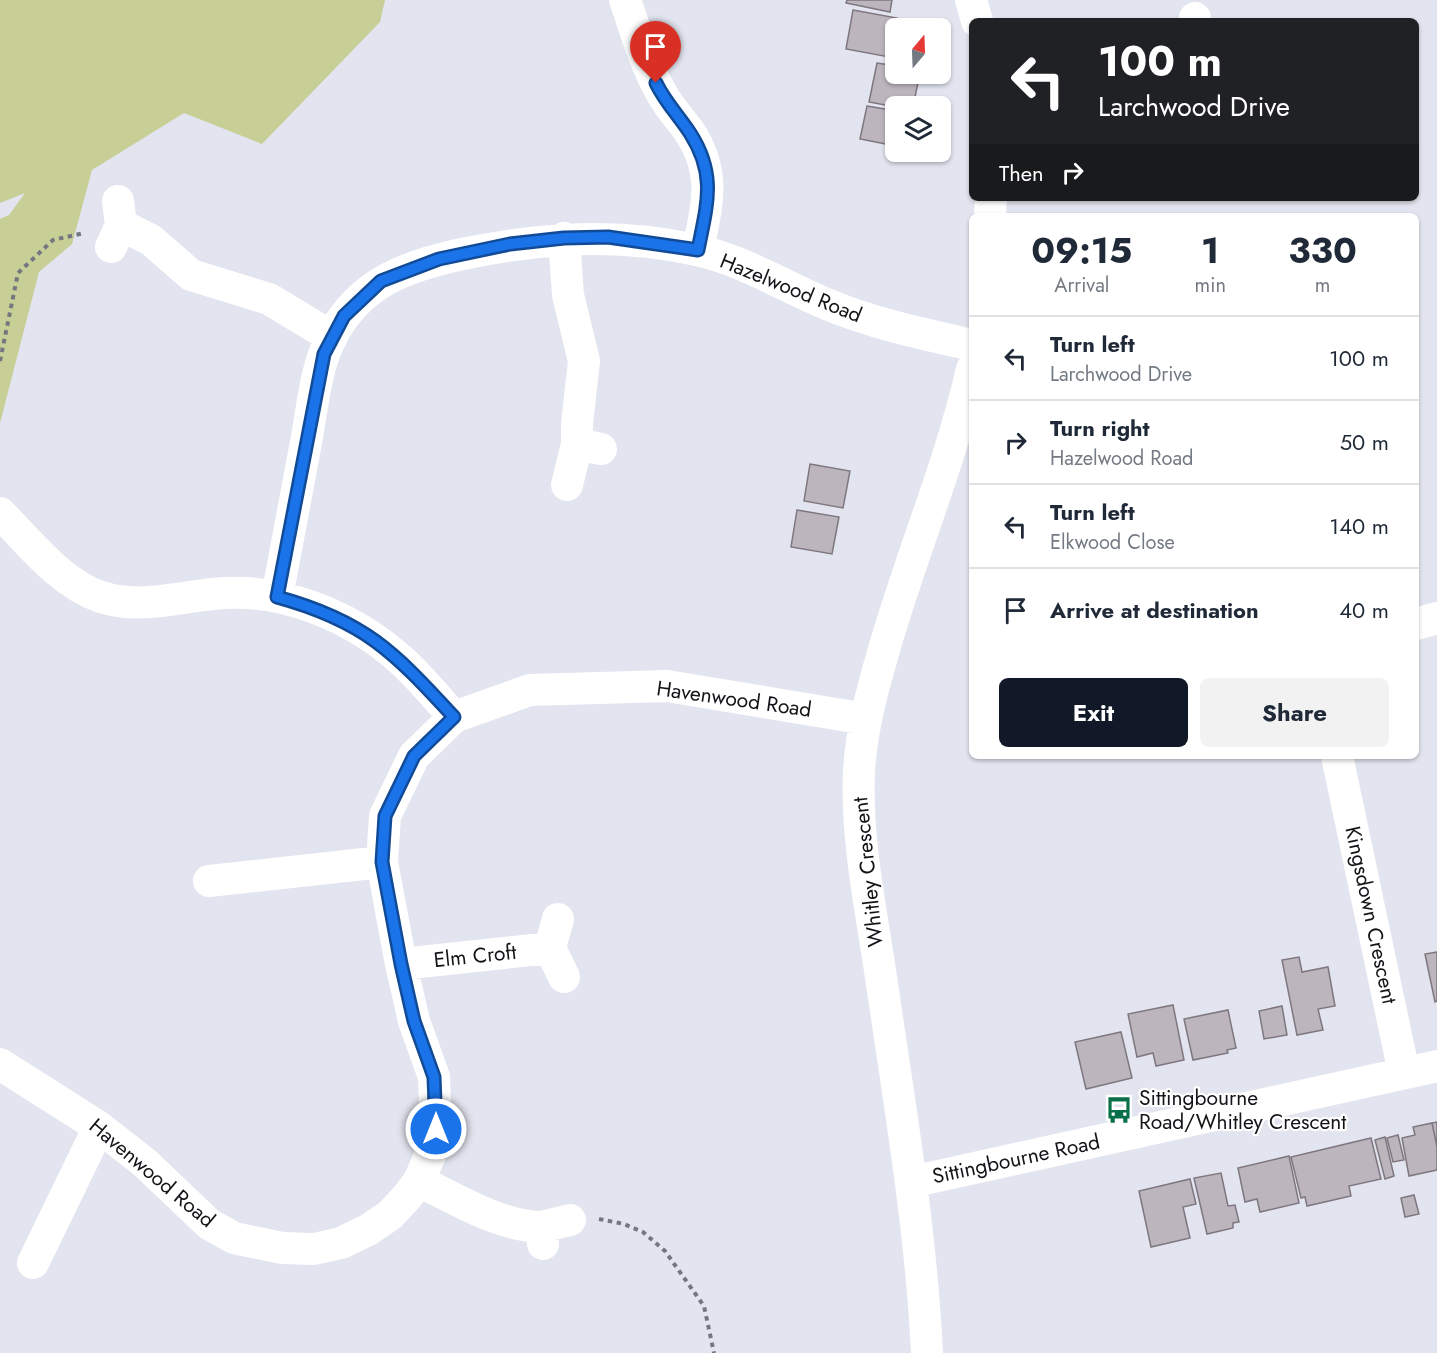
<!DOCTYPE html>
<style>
body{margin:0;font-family:Jost,sans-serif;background:#f2f2f3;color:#1f2937;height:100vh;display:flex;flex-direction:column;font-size:22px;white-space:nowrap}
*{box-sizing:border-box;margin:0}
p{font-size:20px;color:#747a83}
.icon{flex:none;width:33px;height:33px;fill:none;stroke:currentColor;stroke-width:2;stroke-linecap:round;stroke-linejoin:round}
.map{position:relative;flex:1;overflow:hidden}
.drawer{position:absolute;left:969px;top:213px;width:450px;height:546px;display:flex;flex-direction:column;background:#fff;border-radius:9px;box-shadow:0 2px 4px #0004}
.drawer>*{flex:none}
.top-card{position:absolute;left:969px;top:18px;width:450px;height:183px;border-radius:9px;box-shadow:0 2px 4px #0004;background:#202124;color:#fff;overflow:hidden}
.needle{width:39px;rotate:19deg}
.controls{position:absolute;left:885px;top:18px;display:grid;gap:12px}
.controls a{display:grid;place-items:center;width:66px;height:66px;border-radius:9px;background:#fff;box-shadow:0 2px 4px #0004;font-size:30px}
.pin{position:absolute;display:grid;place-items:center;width:51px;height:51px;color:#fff;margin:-62px -26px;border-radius:50% 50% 50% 0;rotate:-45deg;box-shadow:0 0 6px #0007}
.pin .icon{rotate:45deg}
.me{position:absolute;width:66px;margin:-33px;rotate:0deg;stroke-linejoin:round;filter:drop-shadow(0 0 4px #0008)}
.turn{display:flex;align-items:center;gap:21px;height:126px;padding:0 30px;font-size:27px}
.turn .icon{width:78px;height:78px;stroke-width:2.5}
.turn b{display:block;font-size:42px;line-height:51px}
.then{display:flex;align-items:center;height:57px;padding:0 30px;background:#0003;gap:12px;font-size:22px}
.eta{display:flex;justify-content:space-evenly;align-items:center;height:102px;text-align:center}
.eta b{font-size:36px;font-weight:700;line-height:42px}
.action{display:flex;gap:12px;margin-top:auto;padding:12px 30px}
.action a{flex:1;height:69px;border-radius:9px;background:#111827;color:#fff;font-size:24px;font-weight:700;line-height:69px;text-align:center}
.action a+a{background:#f2f2f3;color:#1f2937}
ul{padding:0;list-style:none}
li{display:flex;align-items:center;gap:18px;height:84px;padding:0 30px;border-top:2px solid #e0e1e3}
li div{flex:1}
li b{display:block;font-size:22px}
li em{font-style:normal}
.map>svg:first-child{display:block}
</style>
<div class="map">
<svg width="1437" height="1353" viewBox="0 0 1437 1353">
<rect width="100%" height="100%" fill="#e2e4ef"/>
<!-- green -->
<path fill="#c7ce96" d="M0,0h385l-5,22 -118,122 -78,-31 -92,57 -20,74 -33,28 -39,151v-204l9,-4 16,-22 -25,10z"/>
<!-- building -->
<path fill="#bdb5bd" stroke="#7f777f" stroke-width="1.5" d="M847,0h45l-2,12 -44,-9z
M853,10l44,8 -8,39 -43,-8z
M877,63l19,3v8h24l-7,32 -17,1 -27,-5z
M867,106l29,5v35l-36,-7z
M810,464l40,7 -7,37 -39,-7z
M797,510l42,7 -7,37 -41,-7z
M1437,952v49l-2,1 -10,-48z
M1299,957l3,15 26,-5 7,39 -17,3 5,21 -26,5 -15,-75z
M1173,1005l11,55 -28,6 -3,-13 -16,4 -9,-43z
M1282,1006l5,29 -23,4 -5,-28z
M1228,1010l8,38 -9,2 1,3 -35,7 -9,-41z
M1121,1032l11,46 -46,11 -11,-47z
M1437,1122v25l-5,-24z
M1432,1123l5,24v23l-28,6 -7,-38 13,-3 -2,-8z
M1398,1135l6,25 -11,2 -6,-24z
M1385,1137l9,39 -9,3 -10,-39z
M1371,1138l10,41 -32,7 2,10 -44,10 -2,-9 -4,1 -10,-41z
M1289,1156l10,47 -39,9 -3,-13 -12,3 -7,-34z
M1221,1173l7,33 7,-1 4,17 -6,1v5l-26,6 -13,-56z
M1190,1179l6,25 -13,3 7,31 -39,9 -12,-56z
M1414,1195l5,19 -14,3 -4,-19z"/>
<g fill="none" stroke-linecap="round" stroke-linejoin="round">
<!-- path -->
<path stroke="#75777e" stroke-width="4" stroke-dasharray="4.5 4.5" stroke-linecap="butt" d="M0,361l18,-88 35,-33 31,-7
M599,1219l25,5 19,8 22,19 39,55 10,47"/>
<!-- minor -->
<path stroke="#fff" stroke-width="32" d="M625,0c11,31 20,65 37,94 7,13 18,25 27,37 28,42 18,73 9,119
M971,0l6,21
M1195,18v3
M990,216l1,-18
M121,225l30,15 40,35 78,24 63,38
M564,238l4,57 16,66 -7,63v20
M111,247l10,-22 -3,-24
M567,485l10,-41 24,5
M0,513c29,29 60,70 101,84 37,12 74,1 112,-3 67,-8 139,22 188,66 19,17 36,38 53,57
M277,597c10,-53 20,-107 30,-160 6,-34 9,-72 26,-103 28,-52 74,-68 129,-80 79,-16 155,-22 234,-4 47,10 89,37 133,55 46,19 94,29 143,40
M1416,624l21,-6
M1337,756l67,317
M209,881l173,-19
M558,919l-8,29 14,29
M401,964l149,-16
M0,1064l99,63 46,36 64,61 25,14 48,10 32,1 27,-6 27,-13 22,-15 16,-17 13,-17 12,-28 5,-24 -2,-52 -20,-56 -13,-57 -19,-102 3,-46 29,-60 40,-39 76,-27 137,-4 199,33
M419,1181c39,19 78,44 122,46
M911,1182l526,-116
M543,1244l-2,-17 29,-7
M33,1263l66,-136
M927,1353c-6,-126 -28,-251 -46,-376 -10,-68 -25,-137 -22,-205 2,-40 13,-81 24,-119 27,-96 67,-187 89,-284"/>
</g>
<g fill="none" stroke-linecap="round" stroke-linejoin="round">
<defs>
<path id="route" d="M436,1129l-2,-52 -20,-56 -13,-57 -19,-102 3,-46 29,-60 40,-39c-60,-65 -89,-96 -177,-120l47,-243 20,-38 37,-35 58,-22 71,-15 54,-6 44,-1 90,13c9,-46 19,-75 -8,-117 -11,-17 -25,-31 -34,-50"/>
</defs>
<!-- route casing -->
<use href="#route" stroke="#114b97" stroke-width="15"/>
<!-- route -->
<use href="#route" stroke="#1a73e8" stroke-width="10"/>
</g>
<!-- icons -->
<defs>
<symbol id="bus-bare" viewBox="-9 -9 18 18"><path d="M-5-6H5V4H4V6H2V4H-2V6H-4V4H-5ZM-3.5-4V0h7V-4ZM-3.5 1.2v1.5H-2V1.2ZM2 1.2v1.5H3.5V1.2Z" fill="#087048" stroke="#fff" stroke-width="2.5" paint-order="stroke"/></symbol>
</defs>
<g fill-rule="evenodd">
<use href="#bus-bare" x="1100" y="1091" width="38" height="38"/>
</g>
<g text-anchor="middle" stroke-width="4.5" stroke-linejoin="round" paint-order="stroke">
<!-- street labels -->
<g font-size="21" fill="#131418" stroke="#fff">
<text transform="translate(791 288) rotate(22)" y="7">Hazelwood Road</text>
<text transform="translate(734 699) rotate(8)" y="7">Havenwood Road</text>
<text transform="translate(868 872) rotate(-96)" y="7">Whitley Crescent</text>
<text transform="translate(1371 915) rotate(78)" y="7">Kingsdown Crescent</text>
<text transform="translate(475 956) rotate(-6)" y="7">Elm Croft</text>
<text transform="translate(1016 1159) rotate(-12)" y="7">Sittingbourne Road</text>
<text transform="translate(152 1173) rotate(40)" y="7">Havenwood Road</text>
</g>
<!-- poi labels -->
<g font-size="21" fill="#131418" stroke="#fff" text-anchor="start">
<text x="1139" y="1105">Sittingbourne<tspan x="1139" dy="24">Road/Whitley Crescent</tspan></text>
</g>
</g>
</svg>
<div class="controls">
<a><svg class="needle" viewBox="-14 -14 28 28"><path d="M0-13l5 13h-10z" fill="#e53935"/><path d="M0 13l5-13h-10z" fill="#747a83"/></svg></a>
<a><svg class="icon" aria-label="layers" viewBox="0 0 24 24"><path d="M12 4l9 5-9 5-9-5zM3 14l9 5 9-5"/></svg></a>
</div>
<div class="pin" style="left:656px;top:83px;background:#d93025"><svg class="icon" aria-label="arrive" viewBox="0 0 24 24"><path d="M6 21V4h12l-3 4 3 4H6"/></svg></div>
<svg class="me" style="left:436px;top:1129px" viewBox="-20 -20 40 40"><circle r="17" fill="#1a73e8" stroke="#fff" stroke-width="3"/><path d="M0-11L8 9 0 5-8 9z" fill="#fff"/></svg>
<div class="top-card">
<div class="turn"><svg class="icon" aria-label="left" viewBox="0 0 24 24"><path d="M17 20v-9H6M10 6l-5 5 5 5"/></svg><div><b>100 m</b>Larchwood Drive</div></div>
<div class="then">Then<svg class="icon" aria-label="right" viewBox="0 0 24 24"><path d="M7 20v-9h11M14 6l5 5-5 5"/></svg></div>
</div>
<section class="drawer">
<div class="eta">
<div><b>09:15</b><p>Arrival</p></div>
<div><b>1</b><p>min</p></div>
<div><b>330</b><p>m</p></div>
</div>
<ul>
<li><svg class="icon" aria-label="left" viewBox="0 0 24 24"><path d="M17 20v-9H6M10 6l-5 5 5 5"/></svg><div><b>Turn left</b><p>Larchwood Drive</p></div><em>100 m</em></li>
<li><svg class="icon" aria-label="right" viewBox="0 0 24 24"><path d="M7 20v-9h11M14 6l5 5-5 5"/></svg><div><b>Turn right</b><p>Hazelwood Road</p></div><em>50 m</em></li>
<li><svg class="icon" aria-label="left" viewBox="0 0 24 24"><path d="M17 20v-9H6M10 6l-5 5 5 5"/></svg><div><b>Turn left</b><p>Elkwood Close</p></div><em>140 m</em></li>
<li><svg class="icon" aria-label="arrive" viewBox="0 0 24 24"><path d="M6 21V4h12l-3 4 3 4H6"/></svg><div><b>Arrive at destination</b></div><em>40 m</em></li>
</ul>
<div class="action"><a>Exit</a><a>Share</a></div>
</section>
</div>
